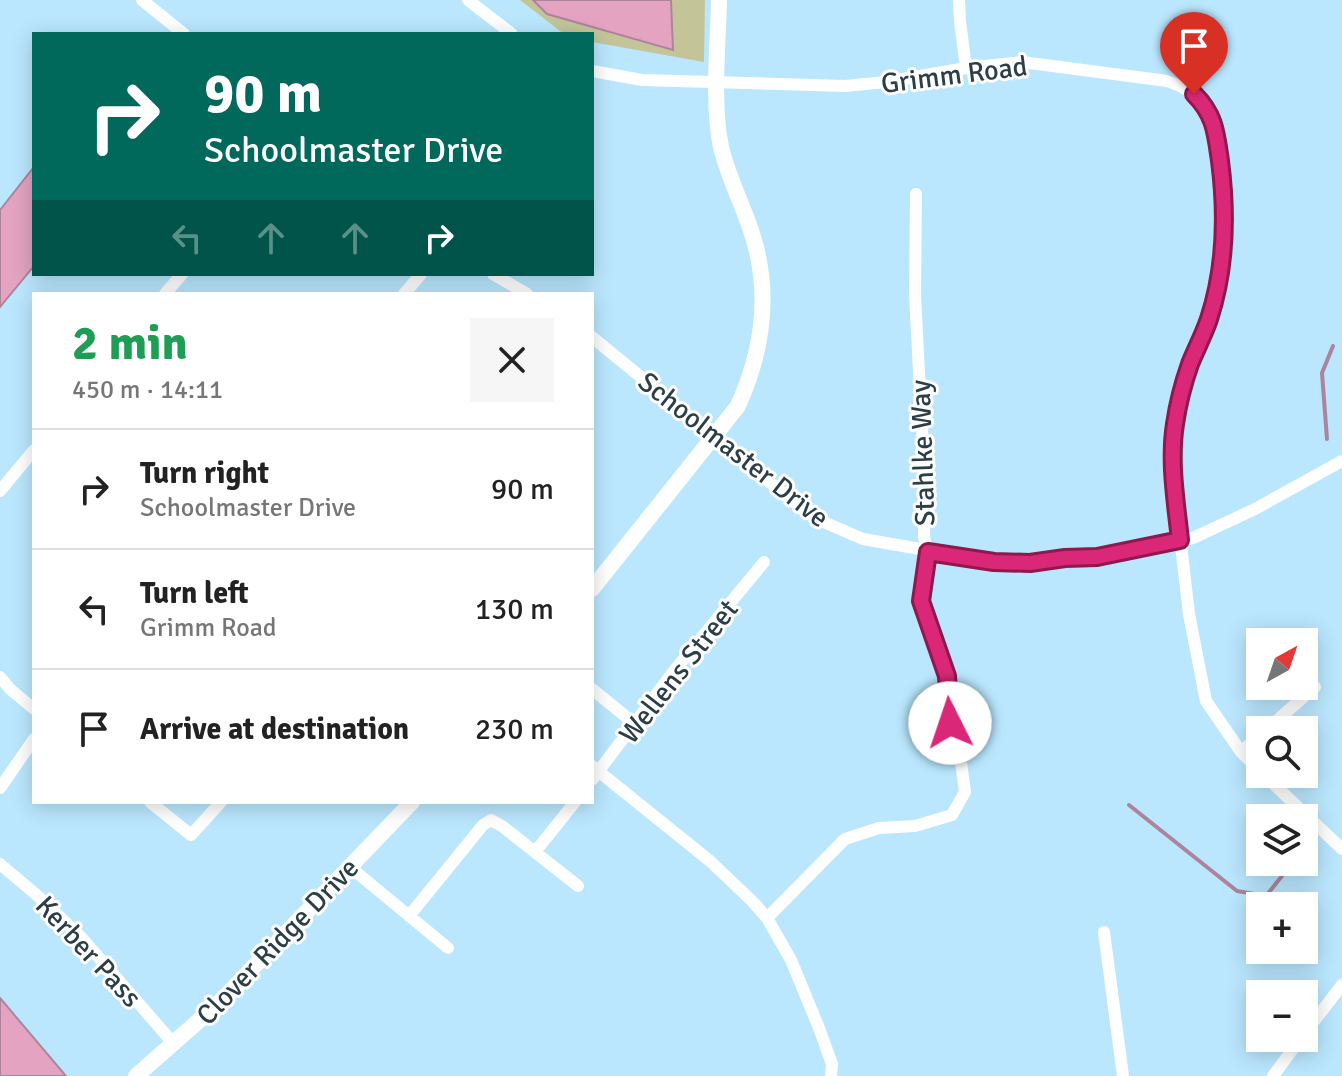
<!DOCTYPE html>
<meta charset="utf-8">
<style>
body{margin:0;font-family:Signika,sans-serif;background:#f6f6f6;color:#222;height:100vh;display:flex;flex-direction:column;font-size:30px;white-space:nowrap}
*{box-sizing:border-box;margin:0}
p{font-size:26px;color:#767676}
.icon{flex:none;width:44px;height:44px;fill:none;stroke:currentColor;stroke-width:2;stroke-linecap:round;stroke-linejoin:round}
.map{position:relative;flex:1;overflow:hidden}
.details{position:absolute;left:32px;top:292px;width:562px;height:512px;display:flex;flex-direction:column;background:#fff;border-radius:0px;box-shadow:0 4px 20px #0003}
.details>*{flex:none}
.banner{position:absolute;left:32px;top:32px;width:562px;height:244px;border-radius:0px;box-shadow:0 4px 20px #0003;background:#00695c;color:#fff;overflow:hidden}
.needle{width:52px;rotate:40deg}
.tools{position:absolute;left:1246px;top:628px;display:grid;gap:16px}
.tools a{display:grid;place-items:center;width:72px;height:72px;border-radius:0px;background:#fff;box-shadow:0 4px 20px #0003;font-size:40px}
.pin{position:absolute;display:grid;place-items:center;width:68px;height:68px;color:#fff;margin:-82px -34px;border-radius:50% 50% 50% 0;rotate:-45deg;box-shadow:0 0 8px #0007}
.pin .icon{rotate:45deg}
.me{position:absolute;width:88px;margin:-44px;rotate:356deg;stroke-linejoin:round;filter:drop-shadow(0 0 6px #0008)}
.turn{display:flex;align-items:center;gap:28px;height:168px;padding:0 40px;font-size:36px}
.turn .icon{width:104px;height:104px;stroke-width:2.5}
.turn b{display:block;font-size:56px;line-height:68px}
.lanes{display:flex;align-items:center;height:76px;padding:0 40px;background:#0003;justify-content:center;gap:40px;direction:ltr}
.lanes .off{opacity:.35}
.round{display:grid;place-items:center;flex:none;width:84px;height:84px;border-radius:0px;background:#f6f6f6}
.head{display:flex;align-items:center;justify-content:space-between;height:136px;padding:0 40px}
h1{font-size:48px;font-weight:700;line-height:60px;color:#1e9e55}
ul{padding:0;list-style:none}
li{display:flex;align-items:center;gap:24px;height:120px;padding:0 40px;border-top:2px solid #e0e0e0}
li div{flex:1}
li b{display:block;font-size:30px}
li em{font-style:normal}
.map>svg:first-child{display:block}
</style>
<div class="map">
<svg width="1342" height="1076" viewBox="0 0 1342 1076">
<rect width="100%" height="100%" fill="#bae7fe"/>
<!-- green -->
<path fill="#c3c599" d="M520,0h185l-1,62 -112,-20v-8h-28z"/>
<!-- water -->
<path fill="#e3a3c1" stroke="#ac859c" stroke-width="2" d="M533,0h138l2,50 -126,-36z
M34,167v99l-34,41v-97z
M0,998l66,78h-66z"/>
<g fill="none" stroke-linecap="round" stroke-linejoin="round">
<!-- stream -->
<path stroke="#ac859c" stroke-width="4" d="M1327,439l-5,-66 11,-27
M1129,805l108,86 29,5 27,-34"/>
<!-- street -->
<path stroke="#fff" stroke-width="12" d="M142,0l42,34
M468,0l44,34
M959,0l1,21 6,47
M592,71l50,9 203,6 41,-4 80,-14 56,-6 145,19 13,5 14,8 10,10 7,12 5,15 8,61 1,35 -5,48 -11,44 -19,45 -10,33 -6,30 -1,49 16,138 17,87 35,51 19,19
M493,274l34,20
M165,294l17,-20
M404,294l17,-20
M592,337l209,171 18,12 44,19 131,23 36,1 35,-5 32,-1 96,-19 62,-29 87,-48
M0,491l34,-41
M0,677l10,12 24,20
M592,689l43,35
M1266,730l49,-43
M1241,752l19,-17
M592,766l118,95 42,40 15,17 24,42 28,68 13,36 -1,12
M1263,774l79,75
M592,780l81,-108 91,-110
M0,788l34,-49
M150,802l41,33 30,-33
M535,852l40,-50
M0,864l39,33 41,39 94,108
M350,867l98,81
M409,916l74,-91 8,-5 11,6 76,60
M767,918l78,-79 34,-11 36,-2 37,-11 13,-23 -4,-30 -9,-19 -5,-67 -26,-75 7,-49 -4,-15 1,-50 -10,-192 1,-101
M1104,932l19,144
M1304,1034l38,-49
M1273,1076l28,-38"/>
<!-- secondary -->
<path stroke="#fff" stroke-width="16" d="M592,589l146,-183c27,-60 34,-121 10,-184 -9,-25 -21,-49 -27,-75 -9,-43 -3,-102 -2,-147
M136,1076l83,-73 193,-201"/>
</g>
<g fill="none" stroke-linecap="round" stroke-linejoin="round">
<defs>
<path id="route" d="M950,723l-3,-47 -26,-75 7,-49 66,10 36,1 35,-5 32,-1 83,-17c-4,-38 -11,-78 -5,-116 3,-21 8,-40 15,-60 6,-15 14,-30 19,-45 17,-52 18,-104 11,-158 -4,-28 -5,-46 -26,-67"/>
</defs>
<!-- route casing -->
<use href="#route" stroke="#8e194d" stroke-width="20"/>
<!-- route -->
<use href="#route" stroke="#db2777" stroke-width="14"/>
</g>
<g text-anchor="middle" stroke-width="6" stroke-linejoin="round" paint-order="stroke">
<!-- street labels -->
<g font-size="28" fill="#2c3f47" stroke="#fff">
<text transform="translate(954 74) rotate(-7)" y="10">Grimm Road</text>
<text transform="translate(734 449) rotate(38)" y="10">Schoolmaster Drive</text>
<text transform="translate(922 453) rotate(-92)" y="10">Stahlke Way</text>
<text transform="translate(678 671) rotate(-52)" y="10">Wellens Street</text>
<text transform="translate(277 941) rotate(-46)" y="10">Clover Ridge Drive</text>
<text transform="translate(89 951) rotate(47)" y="10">Kerber Pass</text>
</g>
</g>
</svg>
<div class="tools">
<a><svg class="needle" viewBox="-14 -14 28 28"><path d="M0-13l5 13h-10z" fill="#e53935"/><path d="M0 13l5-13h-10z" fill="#767676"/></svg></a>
<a><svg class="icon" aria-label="search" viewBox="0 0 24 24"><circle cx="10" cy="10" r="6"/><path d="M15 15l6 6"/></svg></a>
<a><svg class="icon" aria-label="layers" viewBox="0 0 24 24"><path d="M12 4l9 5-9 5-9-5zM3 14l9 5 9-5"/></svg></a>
<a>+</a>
<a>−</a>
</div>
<div class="pin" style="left:1194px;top:94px;background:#d93025"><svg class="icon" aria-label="arrive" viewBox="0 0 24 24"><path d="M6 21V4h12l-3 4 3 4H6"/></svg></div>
<svg class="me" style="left:950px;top:723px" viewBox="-20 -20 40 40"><circle r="19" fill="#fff"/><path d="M0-13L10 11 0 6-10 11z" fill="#db2777"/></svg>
<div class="banner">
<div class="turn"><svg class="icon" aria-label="right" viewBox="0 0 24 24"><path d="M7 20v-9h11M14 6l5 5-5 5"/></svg><div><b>90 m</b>Schoolmaster Drive</div></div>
<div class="lanes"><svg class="icon off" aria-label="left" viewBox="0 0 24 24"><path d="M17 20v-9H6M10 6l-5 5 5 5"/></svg><svg class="icon off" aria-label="ahead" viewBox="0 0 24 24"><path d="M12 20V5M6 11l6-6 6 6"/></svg><svg class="icon off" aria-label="ahead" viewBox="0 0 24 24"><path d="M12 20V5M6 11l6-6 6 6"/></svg><svg class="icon" aria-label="right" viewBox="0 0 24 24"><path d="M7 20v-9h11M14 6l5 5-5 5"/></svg></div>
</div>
<section class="details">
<div class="head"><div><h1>2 min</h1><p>450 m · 14:11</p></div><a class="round"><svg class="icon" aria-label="close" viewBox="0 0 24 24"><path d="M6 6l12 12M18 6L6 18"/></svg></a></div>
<ul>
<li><svg class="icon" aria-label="right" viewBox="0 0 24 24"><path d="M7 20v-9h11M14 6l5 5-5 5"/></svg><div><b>Turn right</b><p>Schoolmaster Drive</p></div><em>90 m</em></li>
<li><svg class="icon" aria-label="left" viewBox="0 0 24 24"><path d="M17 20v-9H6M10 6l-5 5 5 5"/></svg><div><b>Turn left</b><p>Grimm Road</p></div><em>130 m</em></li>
<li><svg class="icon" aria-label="arrive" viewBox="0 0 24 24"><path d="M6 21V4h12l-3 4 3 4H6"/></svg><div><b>Arrive at destination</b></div><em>230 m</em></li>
</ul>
</section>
</div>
